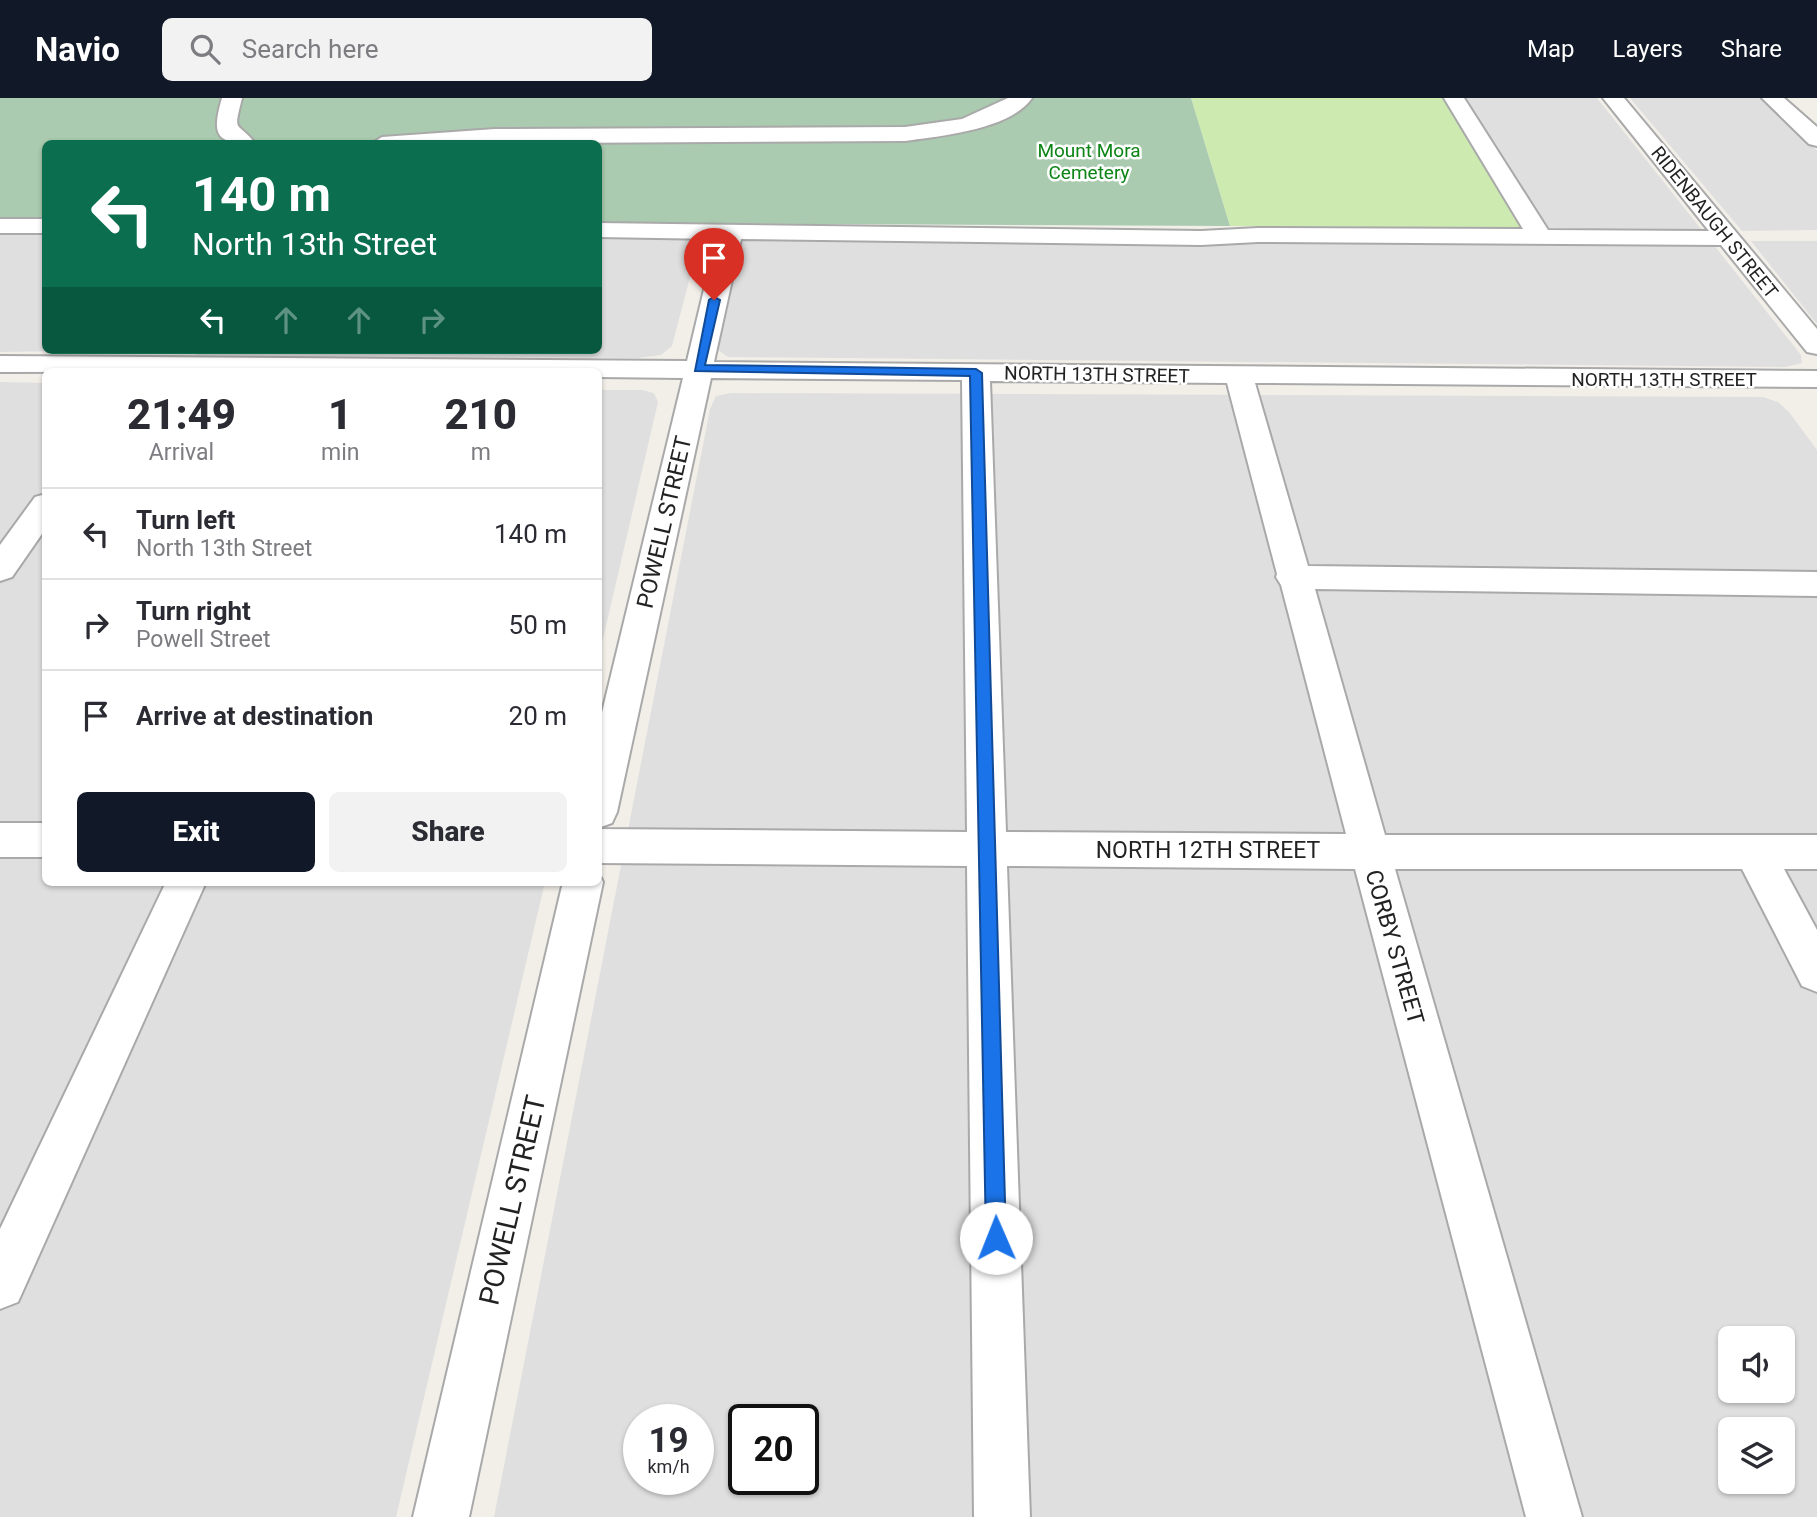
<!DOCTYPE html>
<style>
body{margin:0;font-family:Roboto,sans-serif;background:#f2f2f3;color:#2b2b33;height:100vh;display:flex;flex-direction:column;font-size:26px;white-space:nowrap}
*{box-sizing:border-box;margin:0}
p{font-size:23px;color:#7c7c81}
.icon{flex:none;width:38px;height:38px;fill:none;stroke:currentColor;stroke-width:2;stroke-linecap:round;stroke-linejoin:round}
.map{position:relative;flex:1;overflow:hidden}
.details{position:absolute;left:42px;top:270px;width:560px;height:518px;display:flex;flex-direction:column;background:#fff;border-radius:10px;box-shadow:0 2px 5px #0004}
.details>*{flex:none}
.hud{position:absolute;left:42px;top:42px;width:560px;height:214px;border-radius:10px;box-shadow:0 2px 5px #0004;background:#0b6e4f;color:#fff;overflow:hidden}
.controls{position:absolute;left:1718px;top:1228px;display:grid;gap:14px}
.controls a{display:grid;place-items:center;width:77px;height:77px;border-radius:10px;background:#fff;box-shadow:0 2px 5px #0004;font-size:35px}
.speed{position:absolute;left:623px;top:1306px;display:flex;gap:14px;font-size:35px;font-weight:700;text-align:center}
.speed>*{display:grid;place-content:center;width:91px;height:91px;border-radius:50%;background:#fff;box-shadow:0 2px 5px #0004;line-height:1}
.speed small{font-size:18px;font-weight:400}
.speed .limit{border:4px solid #111;border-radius:10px;background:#fff;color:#111}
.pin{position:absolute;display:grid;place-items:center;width:60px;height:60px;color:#fff;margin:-72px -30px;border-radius:50% 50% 50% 0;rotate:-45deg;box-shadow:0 0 7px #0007}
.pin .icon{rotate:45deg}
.me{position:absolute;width:77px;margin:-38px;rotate:359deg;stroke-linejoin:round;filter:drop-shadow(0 0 5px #0008)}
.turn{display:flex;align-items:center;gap:24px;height:147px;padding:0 35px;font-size:32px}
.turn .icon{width:91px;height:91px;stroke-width:2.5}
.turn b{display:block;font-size:49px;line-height:60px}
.lanes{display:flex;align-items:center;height:66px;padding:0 35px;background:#0003;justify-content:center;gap:35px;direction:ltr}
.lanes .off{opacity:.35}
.eta{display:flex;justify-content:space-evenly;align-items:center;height:119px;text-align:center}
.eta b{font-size:42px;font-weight:800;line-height:49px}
.action{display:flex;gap:14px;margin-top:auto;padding:14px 35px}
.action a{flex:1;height:80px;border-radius:10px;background:#111827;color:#fff;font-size:28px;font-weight:800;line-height:80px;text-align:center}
.action a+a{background:#f2f2f3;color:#2b2b33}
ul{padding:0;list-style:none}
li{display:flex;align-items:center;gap:21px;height:91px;padding:0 35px;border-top:2px solid #e1e1e2}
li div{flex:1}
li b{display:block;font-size:26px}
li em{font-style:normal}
header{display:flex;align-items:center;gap:42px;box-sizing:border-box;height:98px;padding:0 35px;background:#111827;color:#fff}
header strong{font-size:33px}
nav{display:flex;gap:38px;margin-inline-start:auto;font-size:24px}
.search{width:490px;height:63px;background:#f2f2f3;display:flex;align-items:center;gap:18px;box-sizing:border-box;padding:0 24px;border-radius:10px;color:#7c7c81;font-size:26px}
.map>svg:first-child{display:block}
</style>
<header>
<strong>Navio</strong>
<div class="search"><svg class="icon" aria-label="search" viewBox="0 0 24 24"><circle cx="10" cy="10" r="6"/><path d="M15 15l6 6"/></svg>Search here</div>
<nav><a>Map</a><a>Layers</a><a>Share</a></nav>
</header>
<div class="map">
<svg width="1817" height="1419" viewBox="0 0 1817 1419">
<rect width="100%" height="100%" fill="#f2efe9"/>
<!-- residential -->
<path fill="#e0dfdf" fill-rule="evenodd" d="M1465,0h132l104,131 -153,-1z
M1630,0h134l53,53v79l-75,1z
M0,134l45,1 1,117h84l-130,2z
M743,136l970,10 88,111 1,8 -16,4 -1058,-10 -10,-7 -1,-10z
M599,137h102l-29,111 -11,9 -23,3 -442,-3 -6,-5h408z
M1751,143h66v83z
M0,284l45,1 1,499h499l-149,635h-396z
M599,292h43l12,3 4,9 -59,254z
M731,295l1032,4 15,5 11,10 28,38v1067h-1323l216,-1108 6,-13zM1731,1241h52v52h-52zM639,1321h59v60h-59zM744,1321h59v60h-59zM1731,1332h52v52h-52z"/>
<!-- grass -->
<path fill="#cdebb0" d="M1191,0h255l80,130 -296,-2z"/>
<!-- cemetery -->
<path fill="#aacbaf" d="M0,0h1191l39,128 -631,-3 -1,-79h-552l-1,77h-45z"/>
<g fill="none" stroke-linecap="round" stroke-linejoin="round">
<defs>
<path id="minor" d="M222,0h20c-9,37 -6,21 14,46 -40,0 -45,-8 -34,-46z
M1008,0h24c-22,32 -92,38 -127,43l-534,3 11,-7 113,-8 410,-2 57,-8z
M1444,0h20l84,132 161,1 -106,-133h21l193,231v25l-10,-2 -86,-107 -463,-3 -57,3 -460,-6 -27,123 1103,9v16l-562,-4 53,183 509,6v24l-502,-7 70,246h432v34h-33l33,61v62l-15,-6 -60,-117h-347l187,648h-56l-171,-648 -348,-3 23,651h-56l-7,-651 -369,-3v-34l369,3 -5,-452 -251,-2 -94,434 -5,11 -14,5v-99l85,-351 -85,-1v-6l-598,1v-16l687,5 29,-122 -118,-2v-14l603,8 57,-3 265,1zM990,283l237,2 50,191 -1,3 5,8 65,249 -340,-2z
M1762,0h22l33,29v19l-8,-2z
M0,121h46v14h-46z
M46,396v34l-34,49 -12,4v-36l35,-48z
M0,725h46v34h-46z
M598,774l5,10 -134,635h-56l150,-635h35z
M166,784h40l-188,420 -18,7v-80z"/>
</defs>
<!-- minor casing -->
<use href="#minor" stroke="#a9a9a9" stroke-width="4"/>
<!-- minor -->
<use href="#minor" fill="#fff" fill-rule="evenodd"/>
</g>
<!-- route -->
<path fill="#1a73e8" stroke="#114b97" stroke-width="2" d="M714,199l6,3 -15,65 271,4 6,4 24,865 -3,8 -7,3 -7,-3 -3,-8 -16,-862 -275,-5 14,-71z"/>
<g text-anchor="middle" stroke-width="5" stroke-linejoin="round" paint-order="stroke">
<!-- far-park labels -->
<g font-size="19" fill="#0c8416" stroke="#fff">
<text x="1089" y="59">Mount Mora<tspan x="1089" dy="22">Cemetery</tspan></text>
</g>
<!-- far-street labels -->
<g font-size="19" fill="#222" stroke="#fff">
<text transform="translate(1715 124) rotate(51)" y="7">RIDENBAUGH STREET</text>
<text transform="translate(1097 276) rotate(1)" y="7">NORTH 13TH STREET</text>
<text x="1664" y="288">NORTH 13TH STREET</text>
</g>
<!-- street labels -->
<g font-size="23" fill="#222" stroke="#fff">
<text transform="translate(664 424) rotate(-77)" y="8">POWELL STREET</text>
<text x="1208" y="760">NORTH 12TH STREET</text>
<text transform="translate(1395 849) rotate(74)" y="8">CORBY STREET</text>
</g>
<!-- near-street labels -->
<g font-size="28" fill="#222" stroke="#fff">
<text transform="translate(512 1102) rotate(-77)" y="10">POWELL STREET</text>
</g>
</g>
</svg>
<div class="controls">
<a><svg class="icon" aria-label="sound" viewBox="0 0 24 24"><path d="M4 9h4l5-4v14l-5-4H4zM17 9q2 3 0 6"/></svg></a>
<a><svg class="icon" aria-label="layers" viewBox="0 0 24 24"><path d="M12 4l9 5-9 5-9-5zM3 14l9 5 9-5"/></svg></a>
</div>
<div class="speed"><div>19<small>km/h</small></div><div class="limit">20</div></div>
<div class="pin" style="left:714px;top:202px;background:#d93025"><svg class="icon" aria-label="arrive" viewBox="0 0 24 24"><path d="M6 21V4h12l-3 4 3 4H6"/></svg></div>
<svg class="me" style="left:996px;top:1140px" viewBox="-20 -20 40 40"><circle r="19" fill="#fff"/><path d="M0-13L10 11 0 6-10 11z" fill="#1a73e8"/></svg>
<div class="hud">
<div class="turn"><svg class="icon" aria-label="left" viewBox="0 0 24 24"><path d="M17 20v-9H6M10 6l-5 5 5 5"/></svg><div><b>140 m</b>North 13th Street</div></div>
<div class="lanes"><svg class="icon" aria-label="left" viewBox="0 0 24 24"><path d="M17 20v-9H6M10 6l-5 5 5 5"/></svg><svg class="icon off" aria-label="ahead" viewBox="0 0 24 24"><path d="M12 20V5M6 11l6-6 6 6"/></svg><svg class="icon off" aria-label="ahead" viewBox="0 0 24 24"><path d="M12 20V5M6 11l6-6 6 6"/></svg><svg class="icon off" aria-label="right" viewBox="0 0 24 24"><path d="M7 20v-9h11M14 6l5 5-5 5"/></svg></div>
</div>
<section class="details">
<div class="eta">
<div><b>21:49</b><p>Arrival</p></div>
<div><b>1</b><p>min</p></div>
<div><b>210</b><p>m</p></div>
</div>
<ul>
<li><svg class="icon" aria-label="left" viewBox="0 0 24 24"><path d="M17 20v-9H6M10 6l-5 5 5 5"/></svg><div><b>Turn left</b><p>North 13th Street</p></div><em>140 m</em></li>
<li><svg class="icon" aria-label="right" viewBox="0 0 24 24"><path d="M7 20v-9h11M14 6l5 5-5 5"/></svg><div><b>Turn right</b><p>Powell Street</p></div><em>50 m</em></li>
<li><svg class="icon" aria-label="arrive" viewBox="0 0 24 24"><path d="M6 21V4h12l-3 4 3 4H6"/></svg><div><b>Arrive at destination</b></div><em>20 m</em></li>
</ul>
<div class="action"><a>Exit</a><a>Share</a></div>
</section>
</div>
